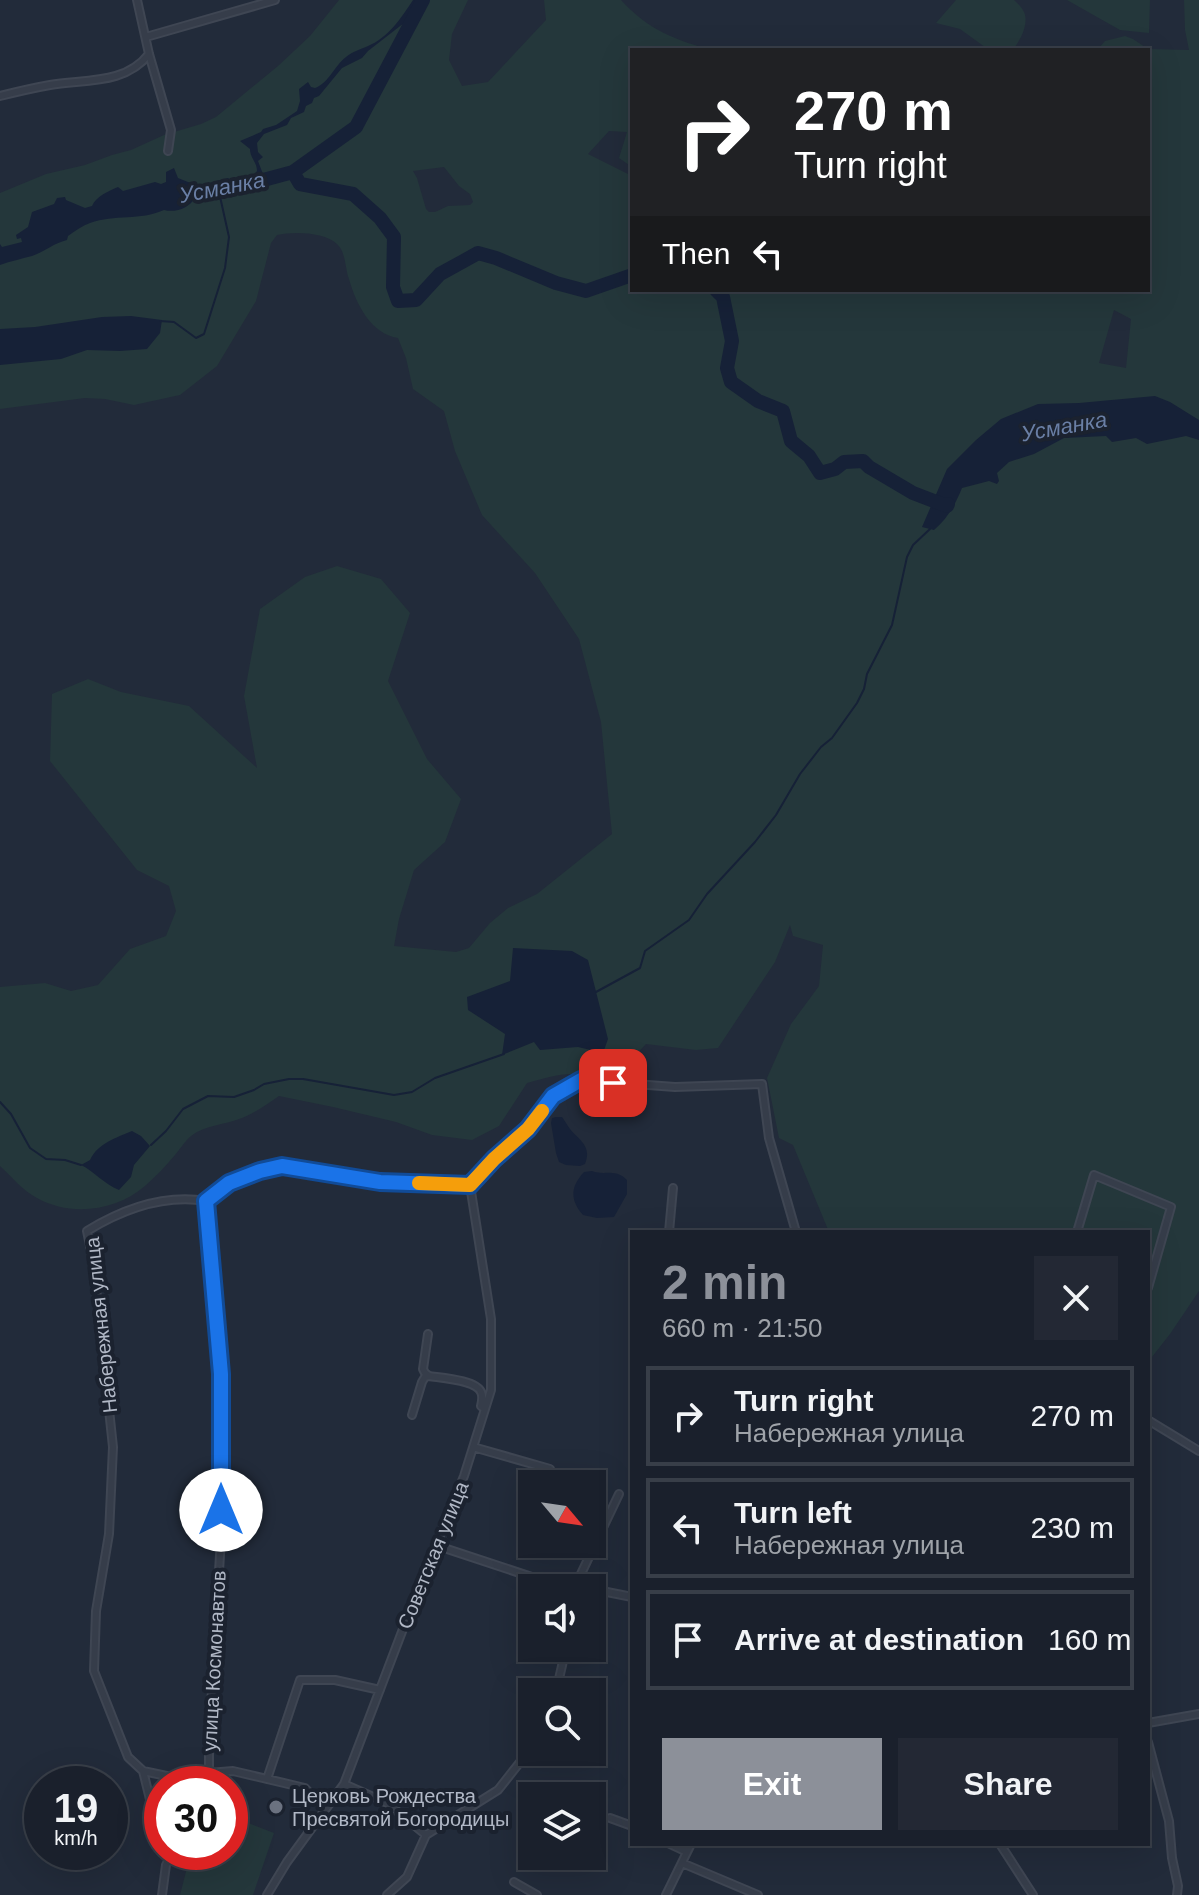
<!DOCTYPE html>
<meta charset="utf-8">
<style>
body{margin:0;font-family:Helvetica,sans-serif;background:#232834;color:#f1f3f6;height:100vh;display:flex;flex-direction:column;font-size:30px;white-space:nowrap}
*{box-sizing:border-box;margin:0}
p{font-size:26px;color:#9fa3a9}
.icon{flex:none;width:44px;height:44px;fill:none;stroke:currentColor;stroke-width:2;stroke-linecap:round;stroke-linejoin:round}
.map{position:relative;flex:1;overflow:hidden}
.details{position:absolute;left:630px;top:1230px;width:520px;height:616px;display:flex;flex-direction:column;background:#1a202c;border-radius:0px;box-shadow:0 8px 32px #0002,0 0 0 2px #383e48}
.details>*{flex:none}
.guide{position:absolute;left:630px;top:48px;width:520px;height:244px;border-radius:0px;box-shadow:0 8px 32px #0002,0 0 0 2px #383e48;background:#202124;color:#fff;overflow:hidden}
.needle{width:52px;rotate:119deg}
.tools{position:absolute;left:518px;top:1470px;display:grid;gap:16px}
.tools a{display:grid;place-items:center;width:88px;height:88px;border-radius:0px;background:#1a202c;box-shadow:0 8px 32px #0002,0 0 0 2px #383e48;font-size:40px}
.speed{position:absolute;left:24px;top:1766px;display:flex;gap:16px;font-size:40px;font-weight:700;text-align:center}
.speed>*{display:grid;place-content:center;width:104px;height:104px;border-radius:50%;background:#1a202c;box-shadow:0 8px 32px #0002,0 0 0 2px #383e48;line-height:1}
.speed small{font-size:20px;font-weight:400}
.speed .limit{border:12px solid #d22;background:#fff;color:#111}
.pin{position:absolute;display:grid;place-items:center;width:68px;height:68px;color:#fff;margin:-34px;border-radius:16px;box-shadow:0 4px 12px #0006}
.me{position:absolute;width:88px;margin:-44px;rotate:0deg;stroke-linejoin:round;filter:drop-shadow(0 0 6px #0008)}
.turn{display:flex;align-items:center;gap:28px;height:168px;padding:0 32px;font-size:36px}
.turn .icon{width:104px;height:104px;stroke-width:2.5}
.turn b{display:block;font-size:56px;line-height:68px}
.then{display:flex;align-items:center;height:76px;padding:0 32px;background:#0003;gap:16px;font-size:30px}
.round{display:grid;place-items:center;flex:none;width:84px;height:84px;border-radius:0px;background:#232834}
.headline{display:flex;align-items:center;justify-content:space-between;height:136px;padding:0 32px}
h1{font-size:48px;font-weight:600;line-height:60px;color:#8c9099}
.cta{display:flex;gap:16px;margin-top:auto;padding:16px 32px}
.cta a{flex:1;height:92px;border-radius:0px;background:#8c9099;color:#fff;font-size:32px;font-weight:600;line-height:92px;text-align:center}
.cta a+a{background:#232834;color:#f1f3f6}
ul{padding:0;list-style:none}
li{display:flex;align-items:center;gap:24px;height:100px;margin:0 16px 12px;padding:0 16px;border:4px solid #383e48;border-radius:0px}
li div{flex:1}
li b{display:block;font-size:30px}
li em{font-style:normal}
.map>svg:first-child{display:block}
</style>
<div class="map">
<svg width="1199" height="1895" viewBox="0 0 1199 1895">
<rect width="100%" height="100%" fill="#222b3a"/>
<!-- green -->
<path fill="#24373b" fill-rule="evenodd" d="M339,0h129l-16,34 -3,26 13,26 26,-4 58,-62 -2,-20h77c26,29 55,41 92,50h-81v117l-13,-9 8,-26 -18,-1 -21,23 44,22v114h516v-240h-51l8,-9 20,-5 8,3 15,10 41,1 -4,-20 -1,-30h15v1291l-29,43 -22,28v-130h-319l-36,-87 -14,-7 -12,-60 24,-54 28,-38 4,-41 -30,-9 -3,-11 -15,37 -57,86 -22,2 -50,-6c-15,16 -31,30 -55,31 -6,1 -12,-1 -19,-1 -14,0 -31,5 -45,9l-28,43 -27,14 -40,-5 -36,-13 -63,-15 -54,-11c-12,8 -24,17 -37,22 -17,7 -37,7 -51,18 -6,5 -11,13 -16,19 -9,11 -19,21 -30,31 -29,25 -74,31 -108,12 -15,-8 -25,-21 -37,-32v-179l45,-4 26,8 27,-6 32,-36 36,-13 10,-25 -7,-25 -32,-16 -87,-109 2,-67 36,-15 33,13 68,14 68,62 -13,-72 16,-87 45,-32 32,-11 44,13 29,34 -22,68 39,78 34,40 -16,43 -31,28 -15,49 -5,27 62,6 13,-4 21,-25 18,-15 29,-14 75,-60 -11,-112 -22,-83 -44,-66 -53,-58 -27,-64 -11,-40 -31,-22 -7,-31 -8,-20c-27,-4 -42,-34 -49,-59 -4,-10 -3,-27 -12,-35 -12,-12 -44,-13 -60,-9l-6,8 -15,58 -39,65 -37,29 -46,10 -29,-6 -20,-1 -85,11v-216l46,-19 39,-9 27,-10 19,-5 33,-15 37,-11 15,-7 62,-51 32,-30zM444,167l15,19 11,8 3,8 -3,3 -22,1 -13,6h-6l-3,-3 -9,-31 -4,-7zM1114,310l17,9 -5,49 -27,-5z
M956,0h58c4,4 8,7 10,12 5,11 -3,27 -9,35l1,3h-27l-29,-21 -24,-6z
M1067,0h83l-1,33 -29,-3z
M230,1816l44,17 -21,62h-73l11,-43h39z"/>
<!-- water -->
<path fill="#162137" d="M413,0h14l-9,12 -7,1 -7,10 -36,28 -6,7 -20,10 -23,28 -5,2 -2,5 -6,3 -2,6 -13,6 -4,7 -23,9 -7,9 1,9 5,5 -5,4 8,21 -18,7 -15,1 -28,9 -10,-1c-6,10 -19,15 -31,12 -24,11 -49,4 -74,13 -8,3 -15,8 -22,13l-1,4c-13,3 -23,12 -35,16 -11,3 -21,5 -32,9v-21l2,3 20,-5 -1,-4 -4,1 -1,-4 12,-8 4,-15 22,-8 3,-6 8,-1 1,3 19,8 7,-2c4,-10 17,-15 26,-19l5,4 32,-9 6,2 5,-2v-10l8,-4 4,10 20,8 30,-8 9,7 16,-9 4,-5c0,-9 -7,-13 -7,-22l-10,-8 21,-9 2,-3 13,-4 21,-14 3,-10 -1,-12 9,-7 3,5 4,1c14,-5 19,-22 31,-31 6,-5 15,-8 22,-11 20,-8 34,-29 45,-46z
M131,316l31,4 -2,13 -13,16 -27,2 -33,-1 -26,9 -61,6v-36l35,-2 67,-10z
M1155,396l15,6 29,18v20l-13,-4 -39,8 -11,-6 -24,4 -6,-6 -42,2 -30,16 -25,8 -12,11 2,8 -2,3 -8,-3 -27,7c-7,17 -14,30 -28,42l-12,-3 25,-58 29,-29 25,-21 37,-15 41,-1z
M513,948l59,3 16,9 20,79 -5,14 -25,-6 -38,3 -6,-8 -32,13 3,-21 -37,-24 -1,-13 43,-16z
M556,1117h6c3,4 5,8 8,12 10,12 22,17 15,35l-5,2 -14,-1 -7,-3 -3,-9 -5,-30 1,-5z
M132,1131l9,5 9,10 -16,19 -3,12 -12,13c-15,-6 -24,-18 -38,-25l9,-5c8,-17 26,-22 42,-29z
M592,1171c12,5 23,-3 35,9v14l-13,23 -17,1 -14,-3c-13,-15 -13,-28 1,-43z"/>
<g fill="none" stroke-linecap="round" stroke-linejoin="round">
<!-- stream -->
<path stroke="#162137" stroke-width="2" d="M160,321l14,1 22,16 8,-4 21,-66 4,-31 -10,-45
M596,992l44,-24 5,-17 44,-31 18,-26 48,-52 21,-27 24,-41 21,-27 11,-9 25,-35 7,-14 3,-15 25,-49 15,-68 6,-12 17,-16
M0,1102l11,12 19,34 16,11 19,1 16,5
M151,1145l15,-14 17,-22 25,-13 26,1 20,-7 10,-6 25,-5h14l91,16 18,-3 23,-14 69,-24"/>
<!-- river -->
<path stroke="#162137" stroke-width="14" d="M293,172l63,-45 67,-127
M248,184l45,-12 7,12 53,10 27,24 14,19 -1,50 5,14 18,-1 24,-26 38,-21 18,5 60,25 30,8 46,-16
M716,290l7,7 9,44 -5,27 4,14 27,19 25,10 8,30 18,15 11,17 15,-4 9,-7 19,-1 6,6 44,26 34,13 1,-2"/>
<defs>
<path id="street" d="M137,0l12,54 22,76 -3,21
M146,37l129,-37
M0,96c16,-4 33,-8 50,-11 34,-6 75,0 99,-31
M470,1185l24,-26 34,-30 25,-33 28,-16 94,7 87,-3 7,54 27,94
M206,1201l23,-18 31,-12 22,-5 98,16 90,3
M669,1232l4,-44
M1077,1232l17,-57 77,32 -23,81
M428,1334l-5,35 2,4 4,3c13,2 47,4 52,16 2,4 1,10 0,14l4,3
M412,1415l10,-33 3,-5 4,-1
M1148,1420l51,31
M473,1447l77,22
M435,1545l109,36 45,7
M581,1588l-1,-12 39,-82
M592,1589l40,8
M556,1692l10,-44
M1148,1723l51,-9
M1148,1742l21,79 3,37 6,28 -1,9
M143,1771l52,11 14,-9 24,-2 72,17 20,22
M267,1779l33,-99h35l45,10
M204,1784l5,-11v-33l12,-202v-164l-15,-173
M344,1784l43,19 39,32 72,-45 34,-43
M610,1818l22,8
M670,1844l17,8
M1000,1844l33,51
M162,1848l-19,-77 -15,-14 -34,-86 2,-60 13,-77 4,-87 -20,-187 -6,-29c36,-22 76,-37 119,-30
M682,1863l76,32
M514,1882l23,13
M162,1895l4,-30 7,-13
M267,1895l20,-33 57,-78 67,-176 53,-132 27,-86v-71l-21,-134
M387,1895l20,-18 19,-42
M666,1895l25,-51"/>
</defs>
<!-- street casing -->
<use href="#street" stroke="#3f4653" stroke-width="10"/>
<!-- street -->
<use href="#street" stroke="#363d4a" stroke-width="6"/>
</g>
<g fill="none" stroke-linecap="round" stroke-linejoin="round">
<defs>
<path id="route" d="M221,1510v-136l-15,-173 23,-18 31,-12 22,-5 98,16 90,3 24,-26 34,-30 25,-33 28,-16 32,3"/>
</defs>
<!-- route casing -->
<use href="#route" stroke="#114b97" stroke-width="20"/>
<!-- route -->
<use href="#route" stroke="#1a73e8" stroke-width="14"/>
<!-- slow -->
<path stroke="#f59e0b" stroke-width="14" d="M419,1183l51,2 24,-26 34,-30 14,-18"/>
</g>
<!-- markers -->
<circle fill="#6b7280" stroke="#1b222f" stroke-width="3" cx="276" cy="1807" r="8"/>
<g text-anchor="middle" stroke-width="8" stroke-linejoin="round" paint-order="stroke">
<!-- street labels -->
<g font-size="20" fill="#b1b8c6" stroke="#1b222f">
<text transform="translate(101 1325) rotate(-96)" y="7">Набережная улица</text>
<text transform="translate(433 1555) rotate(-68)" y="7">Советская улица</text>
<text transform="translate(214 1661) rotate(-87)" y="7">улица Космонавтов</text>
</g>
<!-- poi labels -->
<g font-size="20" fill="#b1b8c6" stroke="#1b222f" text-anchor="start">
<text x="292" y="1803">Церковь Рождества<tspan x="292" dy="23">Пресвятой Богородицы</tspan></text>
</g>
<!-- water labels -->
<g font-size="22" font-style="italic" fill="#6a7fa5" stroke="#1b222f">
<text transform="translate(222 187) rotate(-11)" y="8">Усманка</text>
<text transform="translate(1064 426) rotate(-10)" y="8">Усманка</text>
</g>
</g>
</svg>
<div class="tools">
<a><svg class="needle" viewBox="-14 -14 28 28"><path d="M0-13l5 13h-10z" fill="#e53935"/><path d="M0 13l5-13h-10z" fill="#9fa3a9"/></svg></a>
<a><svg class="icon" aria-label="sound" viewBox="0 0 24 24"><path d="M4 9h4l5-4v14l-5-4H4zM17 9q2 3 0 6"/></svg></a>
<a><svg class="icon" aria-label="search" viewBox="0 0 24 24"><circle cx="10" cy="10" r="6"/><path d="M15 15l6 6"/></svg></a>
<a><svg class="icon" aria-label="layers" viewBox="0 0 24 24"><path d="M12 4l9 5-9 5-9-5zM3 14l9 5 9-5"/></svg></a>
</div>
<div class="speed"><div>19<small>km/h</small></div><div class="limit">30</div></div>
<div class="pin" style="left:613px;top:1083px;background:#d93025"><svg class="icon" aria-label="arrive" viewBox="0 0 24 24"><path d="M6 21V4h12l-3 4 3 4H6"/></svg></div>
<svg class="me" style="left:221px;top:1510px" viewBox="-20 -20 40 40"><circle r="19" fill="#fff"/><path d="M0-13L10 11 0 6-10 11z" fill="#1a73e8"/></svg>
<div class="guide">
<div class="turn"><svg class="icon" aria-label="right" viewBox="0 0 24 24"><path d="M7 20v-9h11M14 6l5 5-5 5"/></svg><div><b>270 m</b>Turn right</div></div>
<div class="then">Then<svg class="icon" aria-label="left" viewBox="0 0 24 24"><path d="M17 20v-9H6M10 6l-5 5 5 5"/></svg></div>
</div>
<section class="details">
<div class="headline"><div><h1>2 min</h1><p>660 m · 21:50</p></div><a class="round"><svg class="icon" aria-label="close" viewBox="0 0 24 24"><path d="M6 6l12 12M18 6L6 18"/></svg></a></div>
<ul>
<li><svg class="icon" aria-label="right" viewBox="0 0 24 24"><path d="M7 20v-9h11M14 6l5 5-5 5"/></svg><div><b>Turn right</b><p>Набережная улица</p></div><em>270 m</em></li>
<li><svg class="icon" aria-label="left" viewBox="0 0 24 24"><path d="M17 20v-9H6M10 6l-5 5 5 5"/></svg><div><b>Turn left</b><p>Набережная улица</p></div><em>230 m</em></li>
<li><svg class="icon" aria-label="arrive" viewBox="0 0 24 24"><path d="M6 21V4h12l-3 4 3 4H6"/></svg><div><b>Arrive at destination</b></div><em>160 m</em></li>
</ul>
<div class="cta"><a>Exit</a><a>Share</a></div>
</section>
</div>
